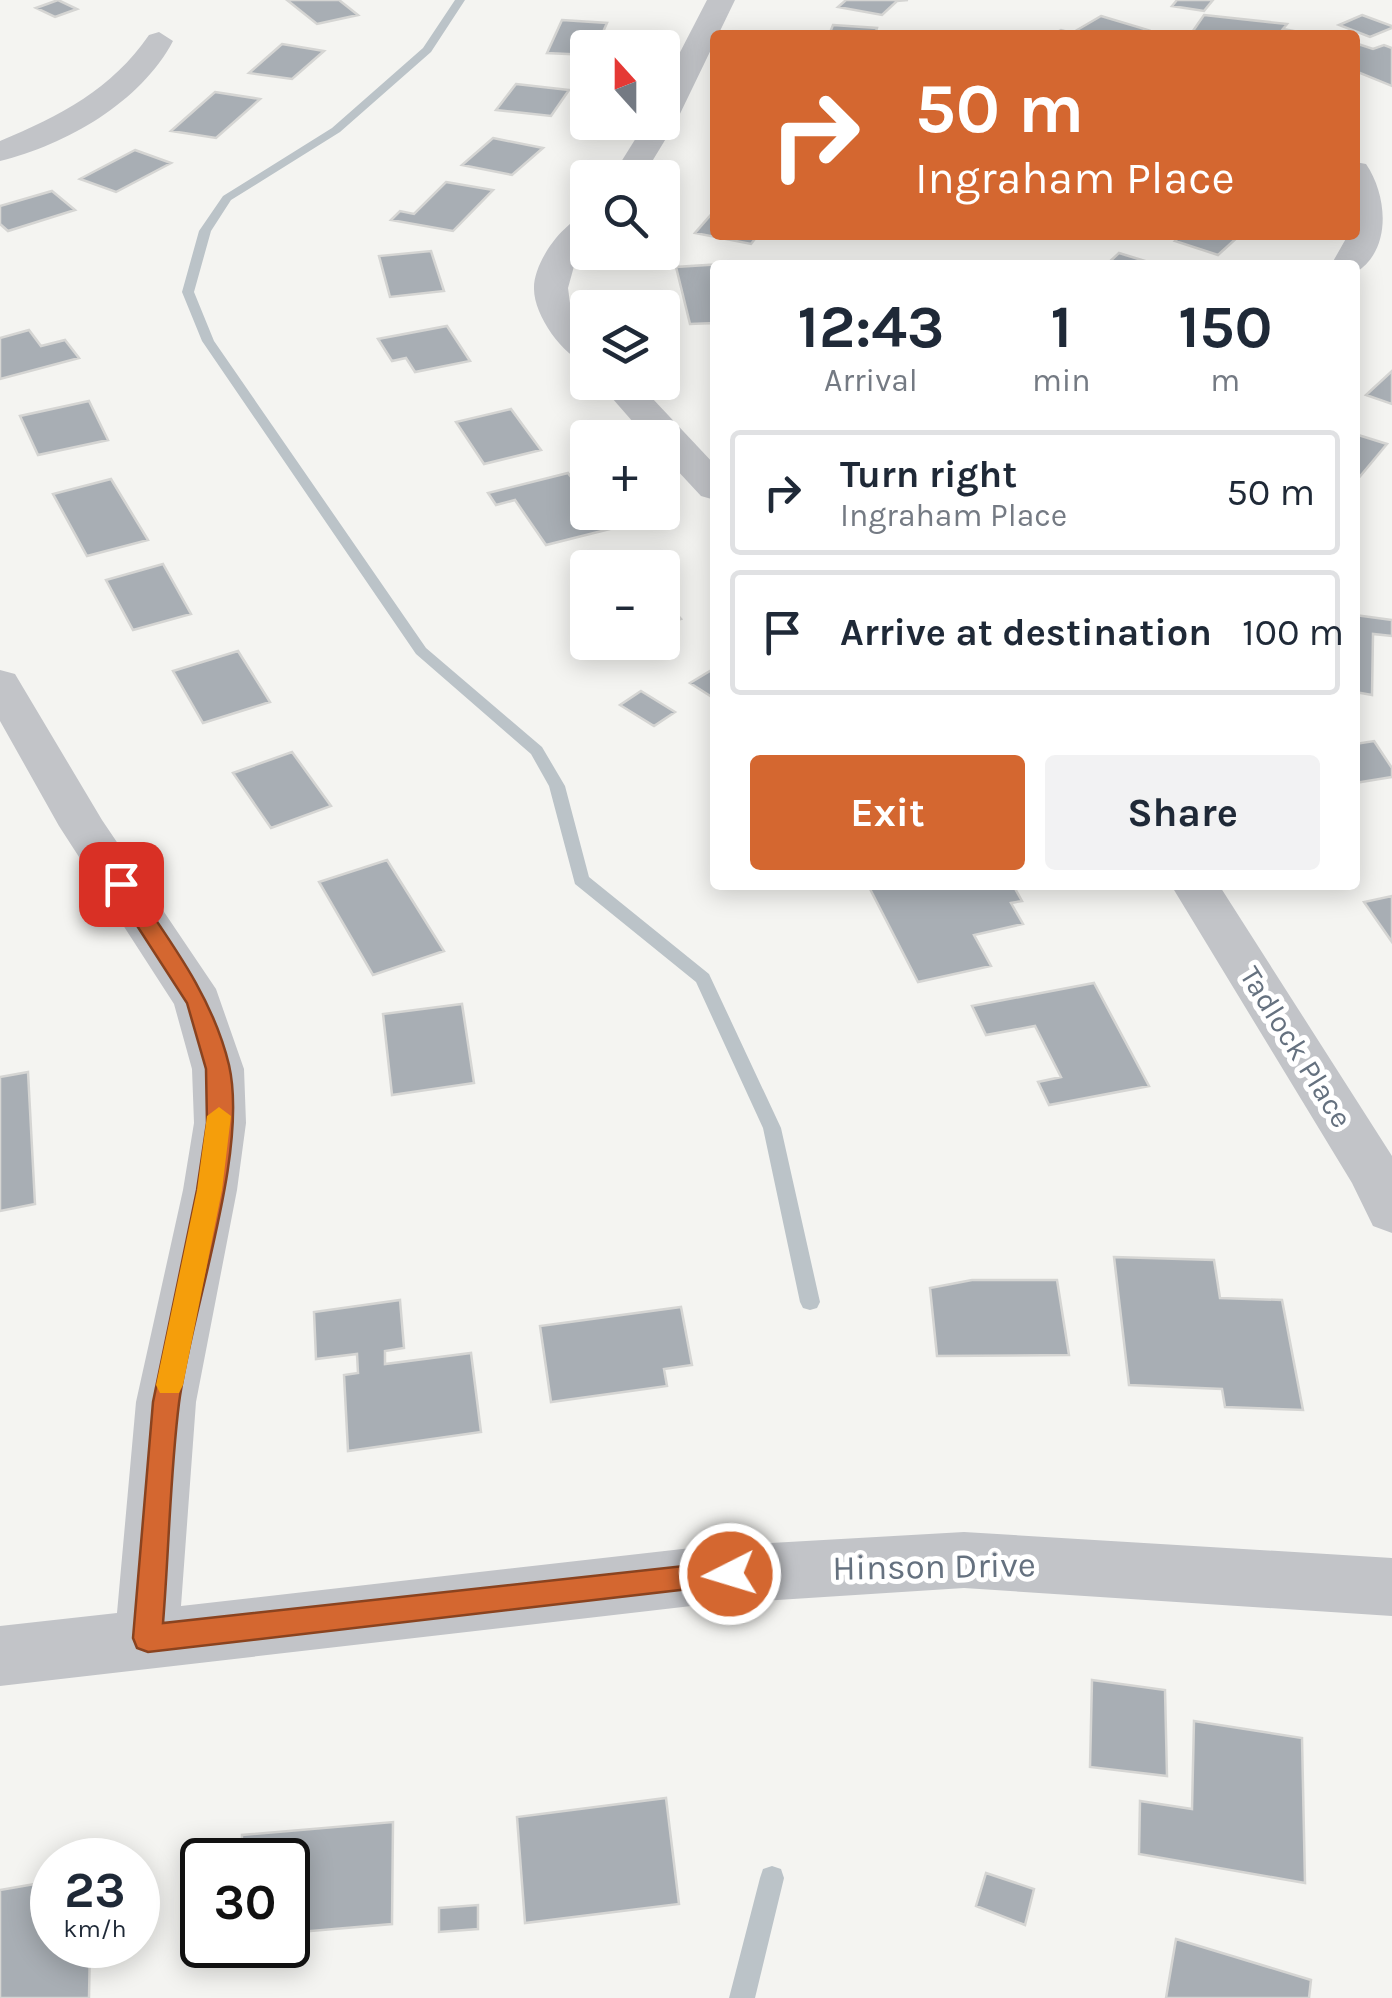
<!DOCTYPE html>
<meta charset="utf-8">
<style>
body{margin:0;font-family:Karla,sans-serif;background:#f2f2f3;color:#1f2937;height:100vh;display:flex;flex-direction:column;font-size:38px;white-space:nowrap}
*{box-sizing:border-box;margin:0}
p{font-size:32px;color:#747a83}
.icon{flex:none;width:55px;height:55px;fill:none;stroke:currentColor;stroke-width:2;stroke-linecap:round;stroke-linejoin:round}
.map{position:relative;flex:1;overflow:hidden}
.sheet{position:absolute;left:710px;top:260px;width:650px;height:630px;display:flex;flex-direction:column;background:#fff;border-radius:10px;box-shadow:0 5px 25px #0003}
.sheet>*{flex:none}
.top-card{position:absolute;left:710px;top:30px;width:650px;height:210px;border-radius:10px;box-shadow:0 5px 25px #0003;background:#d46730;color:#fff;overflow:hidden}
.needle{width:65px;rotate:339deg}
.fabs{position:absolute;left:570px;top:30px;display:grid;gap:20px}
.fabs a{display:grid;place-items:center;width:110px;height:110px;border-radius:10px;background:#fff;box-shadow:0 5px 25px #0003;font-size:50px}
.speed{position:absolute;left:30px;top:1838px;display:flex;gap:20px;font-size:50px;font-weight:700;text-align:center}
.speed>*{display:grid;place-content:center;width:130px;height:130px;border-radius:50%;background:#fff;box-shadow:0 5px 25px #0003;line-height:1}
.speed small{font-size:25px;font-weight:400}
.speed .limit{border:5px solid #111;border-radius:15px;background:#fff;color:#111}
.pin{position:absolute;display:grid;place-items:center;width:85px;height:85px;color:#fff;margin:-42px;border-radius:20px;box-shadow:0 5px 15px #0006}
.me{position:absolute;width:110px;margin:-55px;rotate:265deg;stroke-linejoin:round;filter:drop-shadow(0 0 8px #0008)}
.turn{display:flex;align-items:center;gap:35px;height:210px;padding:0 40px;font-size:45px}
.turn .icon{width:130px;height:130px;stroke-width:2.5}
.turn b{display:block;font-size:70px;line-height:85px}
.eta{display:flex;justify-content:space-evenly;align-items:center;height:170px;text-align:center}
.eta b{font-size:60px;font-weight:700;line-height:70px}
.button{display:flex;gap:20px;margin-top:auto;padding:20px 40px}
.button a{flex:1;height:115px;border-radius:10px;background:#d46730;color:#fff;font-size:40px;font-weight:700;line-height:115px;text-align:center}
.button a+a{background:#f2f2f3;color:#1f2937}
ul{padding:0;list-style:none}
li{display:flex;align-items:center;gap:30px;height:125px;margin:0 20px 15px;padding:0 20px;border:5px solid #e0e1e3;border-radius:10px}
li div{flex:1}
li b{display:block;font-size:38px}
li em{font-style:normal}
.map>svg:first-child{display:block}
</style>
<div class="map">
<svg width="1392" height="1998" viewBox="0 0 1392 1998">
<rect width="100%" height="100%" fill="#f4f4f1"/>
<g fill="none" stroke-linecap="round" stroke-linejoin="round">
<!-- stream -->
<path fill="#bbc3c8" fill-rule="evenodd" d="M455,0h10l-34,52 -91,80 -109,68 -20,31 -17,61 20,49 212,307 116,99 23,39 24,91 120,97 72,154 39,174 -3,6 -7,2 -7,-2 -3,-6 -37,-174 -67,-146 -121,-98 -26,-98 -18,-32 -115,-100 -214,-313 -20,-49 17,-61 24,-35 109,-68 91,-80z
M772,1866l9,3 3,9 -29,120h-26l31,-120 3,-9z"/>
</g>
<!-- building -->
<path fill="#a8aeb4" stroke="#d5d5d3" stroke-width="2.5" d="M58,0l19,9 -22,8 -19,-9z
M287,0h52l19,15 -41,9z
M846,0h62l-11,1 -15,14 -44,-8z
M1177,0h36l-9,11 -32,-5z
M1204,15l83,9 -4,5 16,3 -85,3 -21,-4z
M1362,15l30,11v2l-22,9 -31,-12z
M1101,16l47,14 -9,5h-87l9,-5 11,3z
M562,20l45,3 -11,25h-8v7l-41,-2z
M833,25l44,3 -2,7h-46z
M1355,43l18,6 11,-4 8,3v38l-37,-15z
M282,44l42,7 -32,28 -43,-6z
M516,84l53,6 -18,26 -55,-6z
M215,92l45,7 -44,39 -45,-7z
M493,138l50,10 -31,27 -50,-10z
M135,150l36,13 -55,29 -36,-13z
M446,182l47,8 -40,41 -62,-11 9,-9 14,3z
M52,191l23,19 -67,21 -8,-7v-18z
M715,210v25h43l-7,9 -56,-11z
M1182,235h58l-22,20 -43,-14z
M431,251l13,40 -54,6 -11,-41z
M1119,253l39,12h-52z
M738,263l-23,2v58l-25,1 -14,-57z
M447,326l23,35 -55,11 -9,-14 -14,3 -14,-22z
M29,330l12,16 24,-6 14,18 -79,21v-41z
M1392,371v33l-26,-9z
M89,401l19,39 -70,15 -18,-39z
M511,409l30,41 -57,14 -28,-42z
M1355,434l32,10 -30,36 -2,-1z
M568,473l20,26v13h10l12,17 -64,16 -31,-45 -19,5 -8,-12z
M111,479l37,61 -61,16 -34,-62z
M163,564l28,50 -58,16 -27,-50z
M662,598l19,21 -19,6z
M1355,615l37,5v16l-19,-2 -1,61 -17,-3z
M238,651l32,51 -67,21 -30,-52z
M715,668v31l-25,-16z
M641,691l34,21 -21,14 -34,-21z
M1374,741l18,27v9l-37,6v-39z
M292,752l39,54 -60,22 -38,-55z
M387,860l57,91 -71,24 -54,-93z
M868,885h145l9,16 -11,2 12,21 -49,11 17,31 -73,16z
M1392,896v46l-28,-40z
M1094,983l55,103 -100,19 -11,-23 23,-5 -26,-51 -49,9 -14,-29z
M462,1004l12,79 -82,12 -9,-81z
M28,1072l7,132 -35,7v-134z
M1114,1257l100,3 6,38 62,2 21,110 -78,-3 -3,-18 -93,-4z
M972,1280h85l12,75 -132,1 -7,-68z
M400,1300l4,48 -19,3v13l86,-11 10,79 -133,19 -4,-76 14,-2 -1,-19 -41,5 -2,-47z
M681,1307l11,58 -28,4 3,17 -116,16 -11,-76z
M1092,1680l73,10 2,86 -77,-9z
M1194,1721l108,17 3,145 -166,-29 1,-53 52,8z
M666,1798l13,106 -154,19 -8,-106z
M393,1822l-1,102 -104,9v-73h-47l1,-25z
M986,1873l48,16 -9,36 -49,-19z
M52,1881v64h38l-1,53h-89v-108z
M478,1905v24l-39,3v-24z
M1176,1939l135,41 -2,18h-143z"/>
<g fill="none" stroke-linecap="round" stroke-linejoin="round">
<!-- street -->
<path fill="#c2c4c8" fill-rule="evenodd" d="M707,0h28l-59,122 -34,56h-31l35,-56h16v-35z
M159,32l14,9c-32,61 -107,104 -173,120v-20c60,-25 112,-52 149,-106z
M1355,162l11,2c22,32 26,87 -11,109v-8h-24l17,-30h7z
M588,214v30l-12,15 -8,29 2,15 18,28v33c-25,-7 -54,-49 -54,-75 -1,-26 29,-68 54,-75z
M598,382h39l78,83v35l-14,-4 -39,-42v-16h-15z
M0,670l15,4 87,146 114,169 28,80 2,54 -9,67 -41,212 -15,204 519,-59 264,-15 428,26v58l-428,-28 -264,17 -700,81v-60l117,-13 19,-211 47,-212 11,-67 -2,-54 -18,-65 -115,-178 -59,-105z
M1171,885h48l173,271v77l-19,-7 -21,-43z"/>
</g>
<!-- route -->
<path fill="#d46730" stroke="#8a431f" stroke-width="2.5" d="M121,877l7,2c40,60 84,115 101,186 20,88 -38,245 -50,338 -9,72 -10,147 -16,220l567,-62 10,4 4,9 -4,9 -592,69 -11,-4 -4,-10 20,-236 44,-212 10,-67 -1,-54 -19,-66 -77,-119z"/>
<!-- slow -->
<path fill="#f59e0b" d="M219,1107l12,9 -9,74 -39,195 -4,8h-19l-4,-8 41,-195 10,-74z"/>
<g text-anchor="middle" stroke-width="10" stroke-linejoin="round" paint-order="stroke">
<!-- street labels -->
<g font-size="30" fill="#65717f" stroke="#fff">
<text transform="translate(1296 1047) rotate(58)" y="10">Tadlock Place</text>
</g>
<!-- near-street labels -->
<g font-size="35" fill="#65717f" stroke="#fff">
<text transform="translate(934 1566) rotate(-1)" y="12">Hinson Drive</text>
</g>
</g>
</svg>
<div class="fabs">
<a><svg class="needle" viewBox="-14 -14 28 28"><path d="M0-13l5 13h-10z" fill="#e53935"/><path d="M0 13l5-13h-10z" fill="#747a83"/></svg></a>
<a><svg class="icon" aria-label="search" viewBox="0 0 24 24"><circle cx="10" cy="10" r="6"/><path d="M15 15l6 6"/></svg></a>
<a><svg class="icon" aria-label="layers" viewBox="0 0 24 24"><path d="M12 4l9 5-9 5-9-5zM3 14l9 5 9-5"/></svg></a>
<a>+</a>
<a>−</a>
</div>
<div class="speed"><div>23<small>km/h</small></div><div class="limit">30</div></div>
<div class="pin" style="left:121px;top:884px;background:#d93025"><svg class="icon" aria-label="arrive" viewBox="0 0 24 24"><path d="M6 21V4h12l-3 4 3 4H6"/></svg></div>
<svg class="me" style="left:730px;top:1574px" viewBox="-20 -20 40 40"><circle r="17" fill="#d46730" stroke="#fff" stroke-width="3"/><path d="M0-11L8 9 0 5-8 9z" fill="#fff"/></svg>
<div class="top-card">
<div class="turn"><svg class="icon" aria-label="right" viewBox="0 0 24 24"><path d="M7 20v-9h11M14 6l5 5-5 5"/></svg><div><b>50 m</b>Ingraham Place</div></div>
</div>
<section class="sheet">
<div class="eta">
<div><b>12:43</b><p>Arrival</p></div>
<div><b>1</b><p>min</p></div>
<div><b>150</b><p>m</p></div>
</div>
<ul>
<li><svg class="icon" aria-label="right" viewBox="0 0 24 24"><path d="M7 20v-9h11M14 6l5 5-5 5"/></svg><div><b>Turn right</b><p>Ingraham Place</p></div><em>50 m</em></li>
<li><svg class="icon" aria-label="arrive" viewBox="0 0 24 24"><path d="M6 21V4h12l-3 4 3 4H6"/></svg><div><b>Arrive at destination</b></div><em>100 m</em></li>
</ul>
<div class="button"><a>Exit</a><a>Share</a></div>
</section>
</div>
